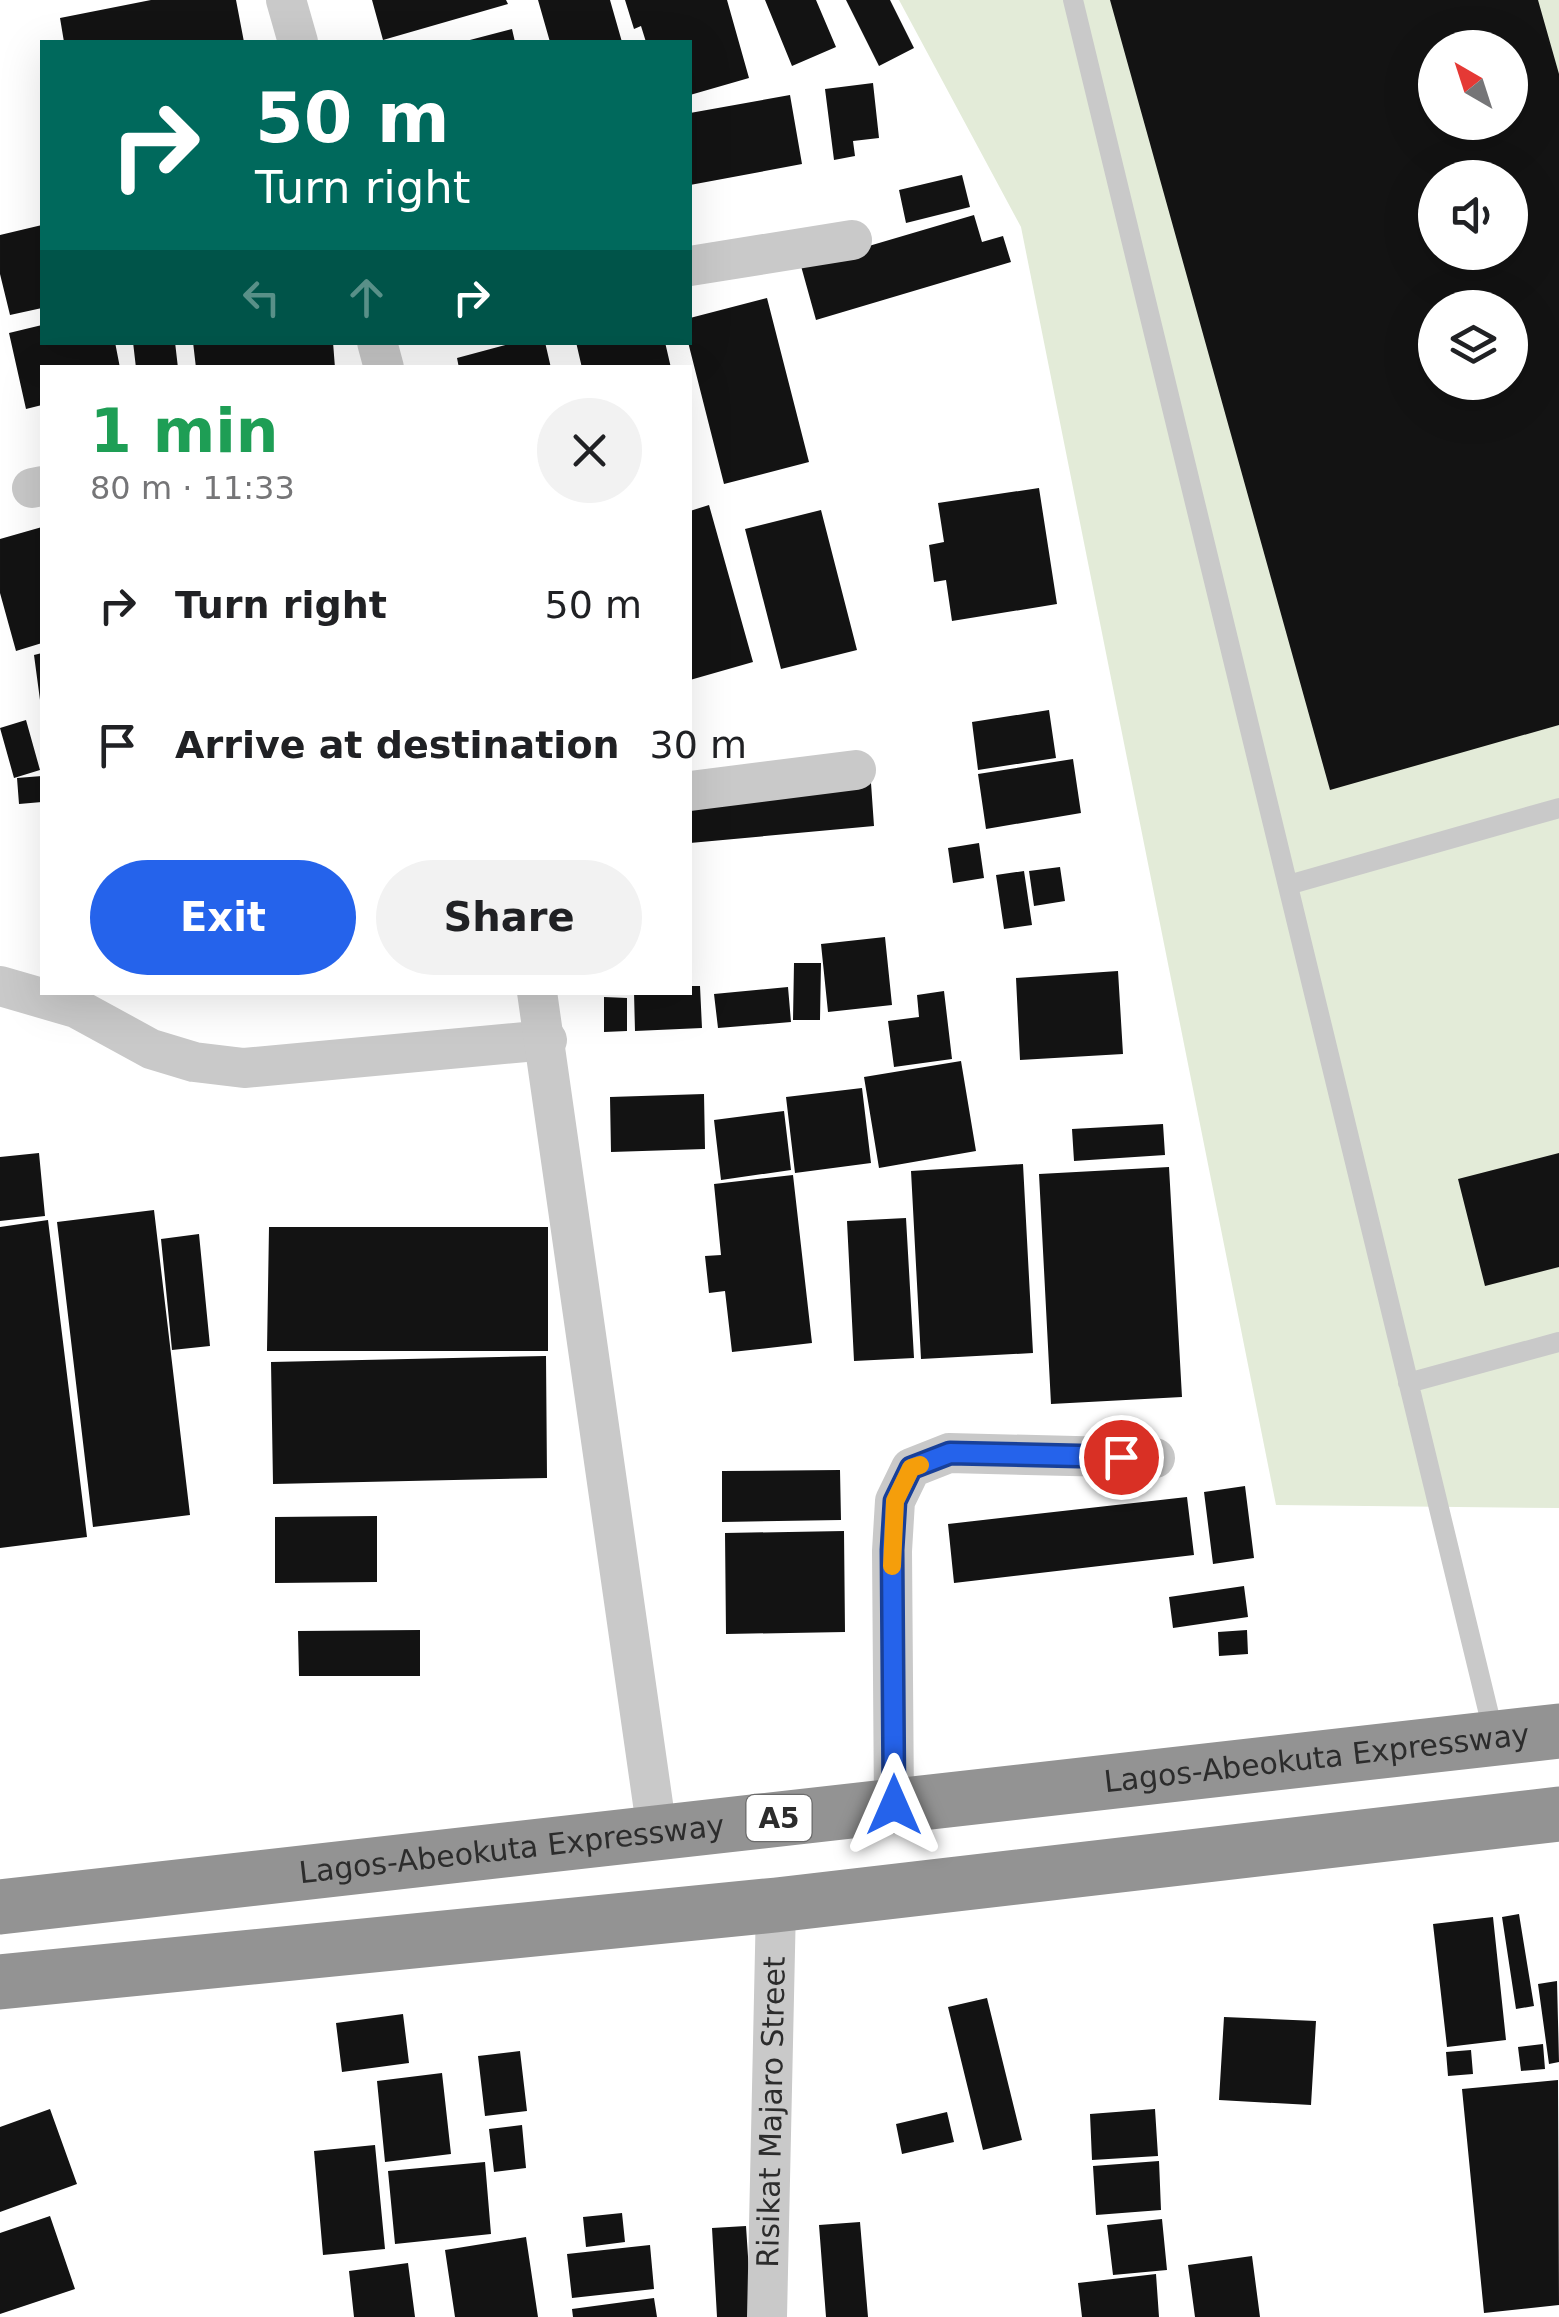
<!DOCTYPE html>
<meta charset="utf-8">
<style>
body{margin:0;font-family:"DejaVu Sans",sans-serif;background:#f2f2f2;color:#202124;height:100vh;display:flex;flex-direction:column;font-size:38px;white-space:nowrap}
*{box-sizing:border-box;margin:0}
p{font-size:32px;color:#757577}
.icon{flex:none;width:55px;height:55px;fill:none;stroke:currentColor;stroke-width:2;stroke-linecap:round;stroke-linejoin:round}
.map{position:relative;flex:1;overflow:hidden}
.side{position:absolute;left:40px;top:365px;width:652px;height:630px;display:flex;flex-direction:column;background:#fff;border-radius:0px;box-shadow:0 10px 40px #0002}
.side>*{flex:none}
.guide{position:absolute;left:40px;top:40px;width:652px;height:305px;border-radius:0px;box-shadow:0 10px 40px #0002;background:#00695c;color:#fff;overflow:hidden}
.needle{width:65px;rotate:321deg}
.tools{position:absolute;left:1418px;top:30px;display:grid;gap:20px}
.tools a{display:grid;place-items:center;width:110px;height:110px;border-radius:50%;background:#fff;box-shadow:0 10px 40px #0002;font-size:50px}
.pin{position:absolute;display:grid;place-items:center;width:85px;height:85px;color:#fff;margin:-42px;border:5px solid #fff;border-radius:50%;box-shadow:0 2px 10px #0007}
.me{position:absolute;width:110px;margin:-55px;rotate:0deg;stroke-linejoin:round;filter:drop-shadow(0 0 8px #0008)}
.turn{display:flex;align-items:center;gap:35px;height:210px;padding:0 50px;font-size:45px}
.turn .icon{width:130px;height:130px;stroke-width:2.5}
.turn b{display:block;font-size:70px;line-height:85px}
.lanes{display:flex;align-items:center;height:95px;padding:0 50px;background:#0003;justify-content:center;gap:50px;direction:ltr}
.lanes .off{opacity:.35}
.round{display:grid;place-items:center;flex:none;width:105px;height:105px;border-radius:52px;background:#f2f2f2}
.headline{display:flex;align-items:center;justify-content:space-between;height:170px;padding:0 50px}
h1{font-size:60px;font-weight:800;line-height:75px;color:#1e9e55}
.button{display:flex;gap:20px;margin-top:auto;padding:20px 50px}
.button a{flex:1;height:115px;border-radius:60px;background:#2563eb;color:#fff;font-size:40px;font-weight:800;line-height:115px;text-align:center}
.button a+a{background:#f2f2f2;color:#202124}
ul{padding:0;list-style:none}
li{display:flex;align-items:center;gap:30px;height:140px;padding:0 50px}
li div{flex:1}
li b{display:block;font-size:38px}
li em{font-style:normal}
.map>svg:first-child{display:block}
</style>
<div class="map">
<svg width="1559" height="2317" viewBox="0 0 1559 2317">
<rect width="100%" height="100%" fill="#fff"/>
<!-- grass -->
<path fill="#e3ebd8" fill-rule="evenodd" d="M899,0h660v1508l-283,-3 -255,-1278zM1435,48h75v74h-75zM1435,178h75v74h-75zM1435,308h75v74h-75z"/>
<!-- building -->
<path fill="#131313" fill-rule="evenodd" d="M151,0h85l8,42h-180l-4,-24z
M372,0h134l2,4 -125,36z
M538,0h72l12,42h-72z
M625,0h102l22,78 -59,17v-53h-44l-5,-16 -7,3z
M765,0h51l20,47 -44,19z
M846,0h44l24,48 -35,18z
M1110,0h428l21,74v651l-229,65zM1435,48h75v74h-75zM1435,178h75v74h-75zM1435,308h75v74h-75z
M512,29l3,13h-48l-1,-1z
M873,83l6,55 -26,3 2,15 -21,4 -9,-71z
M790,95l12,69 -112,21v-72z
M962,175l8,32 -64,16 -7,-33z
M974,215l8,27 21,-6 8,26 -195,58 -15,-54z
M42,225v83l-32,7 -10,-41v-39z
M767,298l42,164 -85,22 -36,-142 2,-24z
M42,325v17h73l5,26h-78v37l-16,4 -17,-76z
M133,342h42l3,26h-42z
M193,342h140l2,26h-139z
M516,342h29l6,26h-92l-2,-10z
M576,342h89l6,26h-89z
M1039,488l18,116 -105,17 -6,-41 -12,2 -5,-37 15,-3 -6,-39z
M709,505l44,157 -63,18v-169z
M821,510l36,140 -76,19 -36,-140z
M42,527v116l-26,8 -16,-58v-54z
M42,653v47h-2l-6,-45z
M1049,710l7,48 -78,12 -6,-48z
M26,720l14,50 -26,8 -14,-50z
M1073,759l8,54 -95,16 -8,-55z
M42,776v26l-23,2 -2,-26z
M871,783l3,43 -184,17v-43z
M979,843l5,35 -31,5 -5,-35z
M1060,867l5,34 -31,5 -5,-35z
M1024,871l8,54 -28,4 -8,-54z
M885,937l7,68 -64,7 -7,-68z
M794,963h27l-1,57h-27z
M1118,971l5,83 -103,6 -4,-82z
M690,986h10l2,42 -67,3 -1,-39h56z
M788,987l3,35 -73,6 -4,-34z
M944,991l8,68 -58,8 -6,-46 31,-4 -2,-22z
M604,997l23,1v33l-23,1z
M961,1061l15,90 -97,17 -15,-91z
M862,1088l9,75 -76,10 -9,-76z
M704,1094l1,55 -94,3 -1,-55z
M784,1111l7,59 -70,10 -7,-60z
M1163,1124l2,31 -91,6 -2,-32z
M39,1153l6,63 -45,5v-64z
M1559,1153v114l-74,19 -27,-107z
M1023,1164l10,189 -112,6 -10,-188z
M1169,1167l13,230 -131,7 -12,-230z
M793,1175l19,168 -80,9 -7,-61 -16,2 -4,-37 16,-1 -7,-71z
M154,1210l36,305 -97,12 -36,-305z
M906,1218l8,140 -60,3 -7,-140z
M48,1220l39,317 -87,11v-321z
M269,1227h279v124h-281z
M199,1234l11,112 -38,4 -11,-111z
M546,1356l1,122 -274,6 -2,-122z
M840,1470l1,50 -119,2v-51z
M1245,1486l9,72 -41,6 -9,-72z
M1187,1497l7,58 -240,28 -6,-59z
M377,1516v66l-102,1v-66z
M844,1531l1,101 -119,2 -1,-101z
M1244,1586l4,31 -75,11 -4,-31z
M420,1630v46h-121l-1,-45z
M1247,1630l1,24 -29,2 -1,-24z
M1519,1914l15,92 -18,3 -14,-92z
M1493,1917l13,123 -59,7 -14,-123z
M1557,1981l2,81 -10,2 -11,-80z
M987,1998l35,142 -39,10 -35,-143z
M403,2014l6,49 -67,9 -6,-49z
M1224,2017l92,4 -5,84 -92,-5z
M1543,2044l2,25 -24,2 -3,-24z
M1471,2050l2,24 -25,2 -2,-24z
M520,2051l7,60 -42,5 -7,-60z
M442,2073l9,81 -66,8 -8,-81z
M1558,2080l1,225 -75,8 -22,-224z
M50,2109l27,75 -77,28v-85z
M1155,2109l3,47 -66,4 -2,-46z
M947,2112l7,30 -52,12 -6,-30z
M522,2125l4,43 -32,4 -5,-43z
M375,2145l10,104 -62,6 -9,-104z
M1159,2161l2,49 -65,5 -3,-49z
M485,2162l6,72 -96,10 -7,-73z
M622,2213l3,29 -39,5 -3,-30z
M50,2216l25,73 -75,25v-81z
M1162,2219l5,51 -54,5 -6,-50z
M860,2222l8,95h-42l-7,-92z
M746,2226l6,91h-35l-5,-89z
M526,2237l12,80h-83l-10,-67z
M650,2245l4,44 -82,9 -5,-44z
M1252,2256l8,61h-65l-7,-52z
M408,2263l7,54h-61l-5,-46z
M1156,2274l3,43h-77l-4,-34z
M654,2298l3,19h-84l-1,-8z"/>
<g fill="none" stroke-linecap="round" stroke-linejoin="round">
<!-- lane -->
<path stroke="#c9c9c9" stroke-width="20" d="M1073,0l421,1735
M1288,885l271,-77
M1408,1383l151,-41"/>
<!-- street -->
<g stroke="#c9c9c9" stroke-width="40">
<path d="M286,0l12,42"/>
<path d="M690,266l162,-26"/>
<path d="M377,342l7,26"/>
<path d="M32,488l10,-2"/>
<path d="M690,791l166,-21"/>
<path d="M0,986l76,22 75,41 43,13 50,6 303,-28"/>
<path d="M537,992l120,840"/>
<path d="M894,1805l-2,-254 3,-50 16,-33 38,-15 206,5"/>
<path id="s1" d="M767,2317l9,-412"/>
</g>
<!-- highway -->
<g stroke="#939393" stroke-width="55">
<path id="s2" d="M0,1907l1559,-176"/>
<path d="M0,1982l776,-77 783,-91"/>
</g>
</g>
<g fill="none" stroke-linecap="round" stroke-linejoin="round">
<defs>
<path id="route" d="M894,1805l-2,-255 3,-49 16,-33 39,-15 171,4"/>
</defs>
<!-- route casing -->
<use href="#route" stroke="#184099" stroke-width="25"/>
<!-- route -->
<use href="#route" stroke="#2563eb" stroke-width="18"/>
<!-- slow -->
<path stroke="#f59e0b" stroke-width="18" d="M892,1566l3,-65 16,-33 9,-3"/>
</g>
<g text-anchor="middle" stroke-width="10" stroke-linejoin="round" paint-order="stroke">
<!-- shield labels -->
<rect fill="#fff" stroke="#6b6b6b" stroke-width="2.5" x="746.5" y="1795" width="65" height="46" rx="8"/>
<g font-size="28" font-weight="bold" fill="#2c2c2c">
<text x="779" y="1828">A5</text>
</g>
<!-- street labels -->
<g font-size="30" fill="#2c2c2c" stroke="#fff">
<text dy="10" stroke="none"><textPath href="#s2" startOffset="1325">Lagos-Abeokuta Expressway</textPath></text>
<text dy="10" stroke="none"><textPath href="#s2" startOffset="515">Lagos-Abeokuta Expressway</textPath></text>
<text dy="10" stroke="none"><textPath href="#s1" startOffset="205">Risikat Majaro Street</textPath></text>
</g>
</g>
</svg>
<div class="tools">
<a><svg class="needle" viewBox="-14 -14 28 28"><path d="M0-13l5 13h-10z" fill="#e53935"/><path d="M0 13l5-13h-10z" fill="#757577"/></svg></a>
<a><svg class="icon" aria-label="sound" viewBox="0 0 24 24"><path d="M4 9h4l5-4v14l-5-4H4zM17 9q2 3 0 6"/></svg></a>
<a><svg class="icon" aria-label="layers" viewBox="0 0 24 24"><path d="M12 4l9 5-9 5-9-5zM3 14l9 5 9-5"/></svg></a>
</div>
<div class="pin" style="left:1121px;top:1457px;background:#d93025"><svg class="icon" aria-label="arrive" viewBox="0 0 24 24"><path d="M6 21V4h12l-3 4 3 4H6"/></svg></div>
<svg class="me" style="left:894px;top:1805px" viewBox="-20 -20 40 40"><path d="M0-17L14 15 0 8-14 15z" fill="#2563eb" stroke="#fff" stroke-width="4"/></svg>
<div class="guide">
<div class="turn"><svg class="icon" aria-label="right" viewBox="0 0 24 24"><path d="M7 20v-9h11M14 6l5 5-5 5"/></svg><div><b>50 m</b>Turn right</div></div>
<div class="lanes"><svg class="icon off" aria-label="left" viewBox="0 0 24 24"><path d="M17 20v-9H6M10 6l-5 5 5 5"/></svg><svg class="icon off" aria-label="ahead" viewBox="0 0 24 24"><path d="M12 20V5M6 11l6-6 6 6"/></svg><svg class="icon" aria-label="right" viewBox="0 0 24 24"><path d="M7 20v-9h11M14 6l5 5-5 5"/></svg></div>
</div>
<section class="side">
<div class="headline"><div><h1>1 min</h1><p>80 m · 11:33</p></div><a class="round"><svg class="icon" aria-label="close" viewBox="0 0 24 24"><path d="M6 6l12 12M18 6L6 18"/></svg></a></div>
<ul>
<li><svg class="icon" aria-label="right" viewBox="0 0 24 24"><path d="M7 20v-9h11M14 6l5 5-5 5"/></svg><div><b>Turn right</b></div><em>50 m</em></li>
<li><svg class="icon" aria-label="arrive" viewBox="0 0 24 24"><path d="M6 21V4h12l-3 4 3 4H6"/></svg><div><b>Arrive at destination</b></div><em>30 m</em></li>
</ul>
<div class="button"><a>Exit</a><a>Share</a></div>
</section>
</div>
